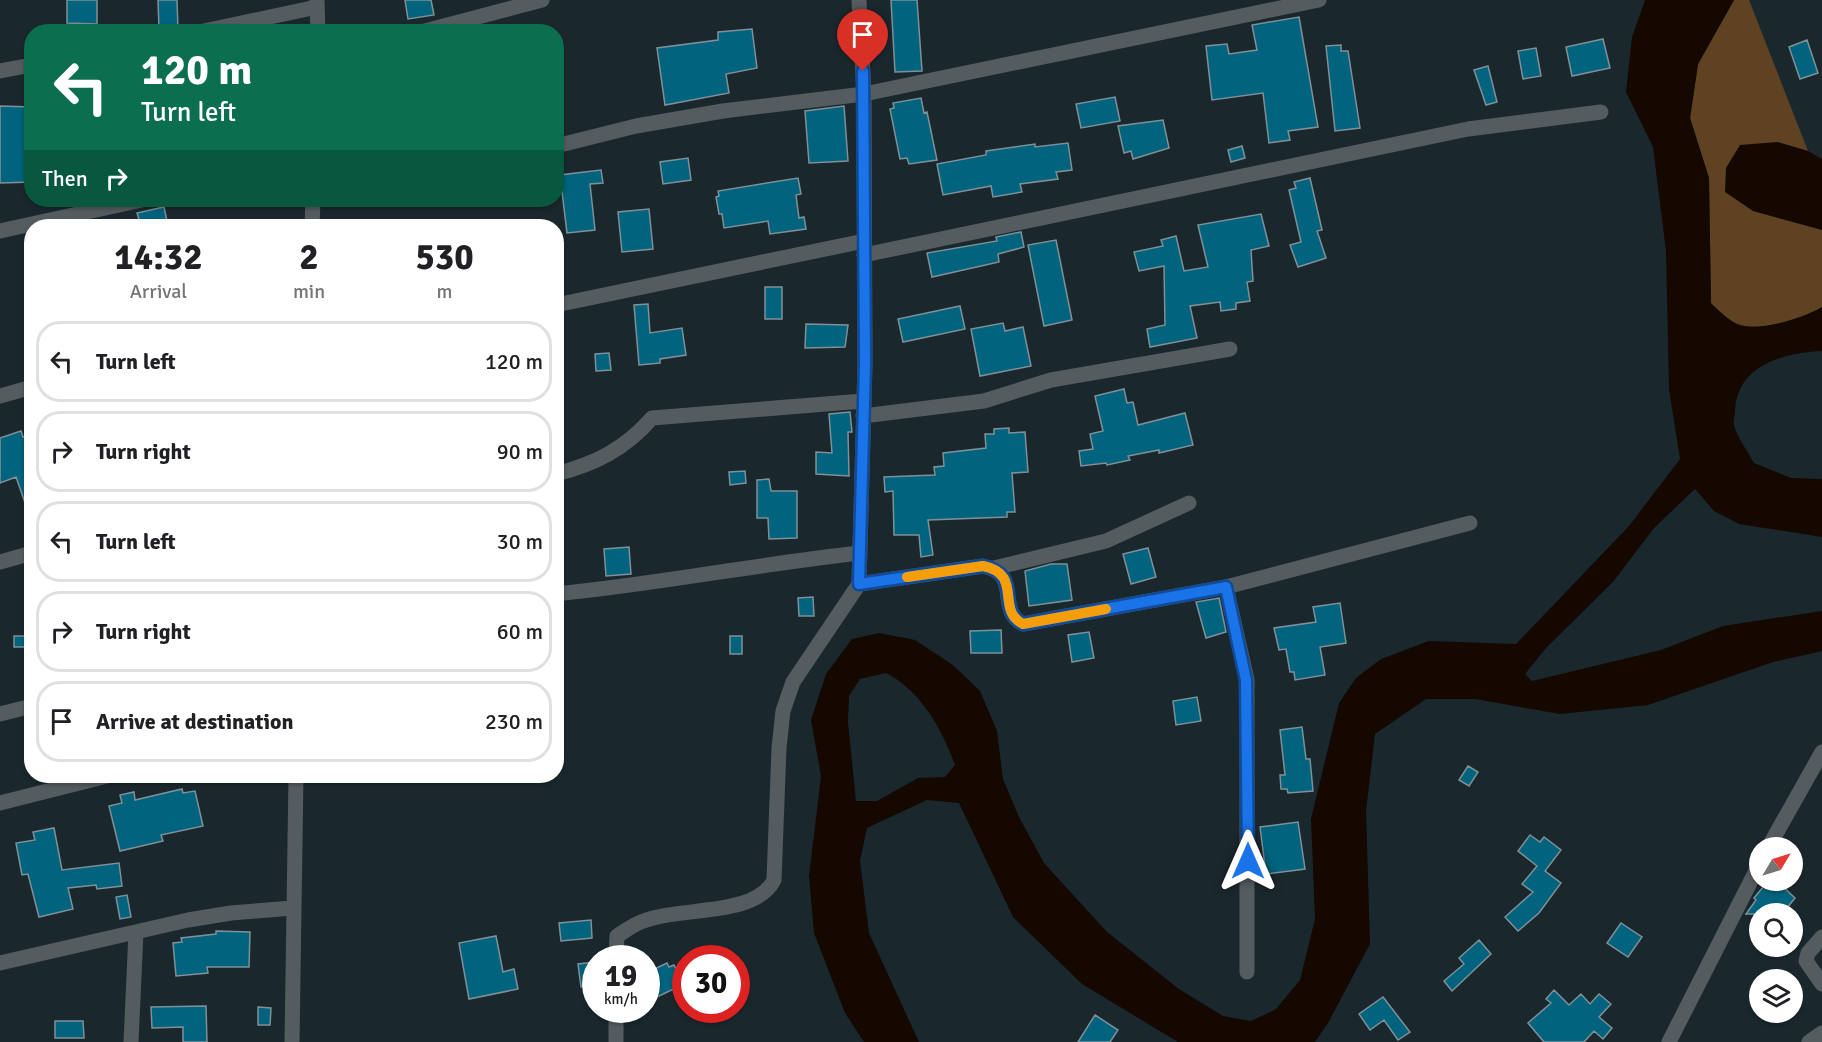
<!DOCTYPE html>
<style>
body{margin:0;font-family:Signika,sans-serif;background:#f2f2f2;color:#202124;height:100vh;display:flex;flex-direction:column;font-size:22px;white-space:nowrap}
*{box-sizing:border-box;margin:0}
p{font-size:20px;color:#757577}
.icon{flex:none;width:33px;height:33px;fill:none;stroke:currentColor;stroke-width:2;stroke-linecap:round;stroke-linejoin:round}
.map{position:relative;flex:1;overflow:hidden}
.details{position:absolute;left:24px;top:219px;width:540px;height:564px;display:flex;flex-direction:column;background:#fff;border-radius:24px;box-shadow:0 2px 4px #0004}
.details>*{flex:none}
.banner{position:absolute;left:24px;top:24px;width:540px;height:183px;border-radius:24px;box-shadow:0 2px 4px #0004;background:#0b6e4f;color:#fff;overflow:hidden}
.needle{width:39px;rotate:52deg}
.fabs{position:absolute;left:1749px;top:837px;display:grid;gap:12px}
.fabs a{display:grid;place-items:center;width:54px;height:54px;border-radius:50%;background:#fff;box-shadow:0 2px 4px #0004;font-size:30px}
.speed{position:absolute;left:582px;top:945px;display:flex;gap:12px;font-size:30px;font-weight:700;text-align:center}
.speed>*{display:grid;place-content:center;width:78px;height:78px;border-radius:50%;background:#fff;box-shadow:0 2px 4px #0004;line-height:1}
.speed small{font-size:15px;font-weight:400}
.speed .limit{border:9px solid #d22;background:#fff;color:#111}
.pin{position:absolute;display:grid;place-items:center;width:51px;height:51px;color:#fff;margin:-62px -26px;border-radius:50% 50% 50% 0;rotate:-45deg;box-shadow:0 0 6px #0007}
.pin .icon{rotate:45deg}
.me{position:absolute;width:66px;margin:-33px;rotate:0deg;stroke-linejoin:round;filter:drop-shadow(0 0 4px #0008)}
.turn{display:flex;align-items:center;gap:21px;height:126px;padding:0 18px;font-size:27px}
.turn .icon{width:78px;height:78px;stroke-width:2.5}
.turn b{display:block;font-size:42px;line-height:51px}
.then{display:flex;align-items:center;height:57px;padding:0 18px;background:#0003;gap:12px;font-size:22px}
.eta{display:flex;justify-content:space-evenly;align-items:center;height:102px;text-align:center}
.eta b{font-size:36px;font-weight:700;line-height:42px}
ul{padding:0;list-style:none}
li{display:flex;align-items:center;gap:18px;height:81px;margin:0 12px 9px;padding:0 6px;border:3px solid #e0e0e0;border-radius:24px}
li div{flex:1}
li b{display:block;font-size:22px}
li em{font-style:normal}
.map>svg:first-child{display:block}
</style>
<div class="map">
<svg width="1822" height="1042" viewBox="0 0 1822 1042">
<rect width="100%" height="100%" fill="#1a282e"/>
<!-- green -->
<path fill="#5f4222" d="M1734,0h15l59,151 -31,-9 27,81 18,7v77c-18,11 -64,26 -85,17 -9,-4 -18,-14 -26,-20l-2,-126 -19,-60 8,-54z"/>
<!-- water -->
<path fill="#140800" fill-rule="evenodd" d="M1645,0h89l-36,64 -8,54 19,60 2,125c7,7 17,17 26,21 20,9 67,-6 85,-17v44c-39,2 -85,14 -87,60 0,4 -2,10 -1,14 3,12 14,27 20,38l37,15 31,1v58l-83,-13 -25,-13 -19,-22 -41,39 -41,54 -67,66 -21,26 7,7 129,-31 62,-24 99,-15v40l-49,11 -125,43 -88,9 -85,-15h-49l-51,35 -9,77 4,133 -42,79 -13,19h-137l-96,-58 -69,-67 -54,-114 -32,-3 -60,28 -7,33 9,72 50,109h-55l-19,-29 -31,-80 -5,-57 12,-100 -10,-56 15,-46 26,-35 27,-6 36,7 38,25 27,26 17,40 6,48 16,38 25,46 63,69 72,57 44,27 28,5 25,-12 24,-29 15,-61 -4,-100 28,-116 17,-25 25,-19 48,-18 87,3 113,-118 51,-67 -11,-70 -3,-138 -13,-104 -27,-55 6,-55zM886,673c35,18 56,56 69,92l-10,12 -27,1 -41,23h-21l-8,-79 1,-26 11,-17z
M1777,142l31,9 14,8v71l-69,-19 -28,-19 1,-24 14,-23z"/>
<!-- building -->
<path fill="#01637d" stroke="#7f9198" stroke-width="1.5" d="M67,0h30v24l-30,-1z
M158,0h19l1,29h-19z
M405,0h26l3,15 -26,4z
M891,0h26l5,71 -27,1z
M1299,17l19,110 -30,4 2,9 -21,3 -6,-50 -51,7 -6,-54 21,-2 2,10 28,-4 -5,-25z
M752,29l5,39 -31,6 3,19 -64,12 -8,-57 61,-8v-8z
M1603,39l7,29 -38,8 -6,-29z
M1807,40l11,33 -18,6 -11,-32z
M1341,45v6h7l12,77 -25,3 -9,-85z
M1536,48l5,28 -18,3 -5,-28z
M1488,66l9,36 -11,3 -12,-35z
M1115,97l5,24 -39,7 -5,-24z
M921,98l3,15 3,-1 10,48 -28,4 -2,-6 -7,1 -10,-50 4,-1 -1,-5z
M0,106l32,1v75l-32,1z
M844,106l4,55 -39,2 -4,-52z
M1163,120l6,28 -36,11 -2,-8 -7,2 -6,-27z
M1068,143l4,27 -16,2 2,7 -38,5 2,8 -29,5 -2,-11 -48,9 -6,-31 49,-9v-4l49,-7v3z
M1242,146l3,12 -14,4 -3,-12z
M688,158l3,22 -28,4 -3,-22z
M601,170l2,13 -13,1 5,46 -28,3 -7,-58z
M798,178l3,16 -5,1 3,23 5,-1 2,12 -36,5 -2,-13 -44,7 -2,-14h-3l-3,-17 3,-1 -1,-5z
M1310,178l12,52 -5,1 9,27 -28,9 -8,-22 11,-3 -12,-52 7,-2 -2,-6z
M164,207l4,19h-27l-4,-13z
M649,209l4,40 -31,3 -4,-40z
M1261,214l8,32 -18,4 2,31 -6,1 3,19 -14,2v6l-15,2 -1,-9 -30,4 7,32 -47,9 -3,-18 18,-4 -1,-59 -25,5 -5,-19 29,-6 -2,-6 15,-4 8,35 24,-4 -10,-42z
M1021,232l3,15 -26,7 1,8 -67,15 -5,-24 70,-12 -1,-4z
M1056,240l16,80 -28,6 -16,-81z
M765,287h17v32h-17z
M648,304l2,29 32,-5 4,27 -26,4v4l-21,2 -5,-60z
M960,306l5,23 -62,13 -5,-23z
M1003,323l2,8 18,-4 8,39 -51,10 -9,-47z
M806,324l42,1 -3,22 -40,1z
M609,353l2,17 -15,1 -1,-17z
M1124,389l3,14 6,-1 5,23 47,-12 8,32 -34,8v-3l-31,6 2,4 -23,5 -1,-2 -25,3 -2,-15 14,-2 -3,-15 13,-3 -8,-35z
M850,412l2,20h-4l1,44 -33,-2v-22l16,1 -3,-39z
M1009,428v5l16,-1 3,40 -16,1 3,39h-8v5l-79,3 5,35 -12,2 -2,-22h-25l-1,-44 -8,1 -1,-15 51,-2 -1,-8 10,-1 -1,-13 43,-5 -1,-14h9v-5z
M21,431l2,6 9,-2 -2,82 -14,-40 -16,6v-45z
M745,471l1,12 -16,2 -1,-13z
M769,479l2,12h26v47l-28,1 -1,-21h-11v-38z
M629,547l2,27 -25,2 -2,-27z
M1148,548l8,29 -25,7 -8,-30z
M1051,564h16l5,36 -43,6 -4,-35z
M813,597l1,19h-15l-1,-18z
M1219,598l7,34 -20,6 -10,-36z
M1340,603l6,40 -26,4 5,28 -30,5 -1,-8h-4l-4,-23 -7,1 -5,-22 42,-6 -3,-15z
M1001,630l1,23h-31l-1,-22z
M1089,632l5,26 -22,4 -4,-27z
M14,636h18v11h-18z
M730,636h12v18h-12z
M1197,697l4,24 -25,4 -3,-24z
M1302,727l4,32h4l3,32 -25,2 -1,-4h-6l-1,-14h5l-5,-45z
M1468,766l10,6 -9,14 -10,-6z
M182,789l1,4 12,-2 8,35 -42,9 2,6 -43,10 -11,-45 13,-3 -2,-8 14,-3 1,8z
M1298,822l7,47 -39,5 -6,-47z
M54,828l8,42 57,-7 3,23 -25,3 -1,-4 -28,3 5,21 -34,8 -11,-43 -6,1 -6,-32 19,-3 -2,-8z
M1530,835l10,7 4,-5 17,13 -16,21 16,12 -22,30 -21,18 -13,-14 28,-25 -11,-8 15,-18 -19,-15z
M1769,880h7l19,18 -13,16h-36l10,-14 -2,-2z
M127,895l4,22 -11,2 -4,-22z
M591,920l1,18 -31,3 -2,-18z
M1621,923l21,14 -14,20 -21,-14z
M216,931l34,1 -1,35h-42l1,6 -32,3 -3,-33 9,-1 -1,-4 35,-4z
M496,936l7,36 11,-3 4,20 -49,10 -10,-56z
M1479,940l12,14 -39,37 -8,-10 20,-17 -5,-6z
M596,962v23l-15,2 -3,-23z
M667,963l2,4 5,-2 10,19 -29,14 -9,-17v-8z
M1554,990l15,15 12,-11 9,10 9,-10 12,10 -12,13 13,11 -9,11 -9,-8 -10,11h-40l-16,-19 23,-20 -5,-4z
M1383,997l27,35 -12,8 -14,-20 -14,10 -11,-16z
M206,1006l1,36h-24v-15l-31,1 -1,-21z
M258,1007l13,1 -1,17h-12z
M1095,1015l23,15 -8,12h-32z
M55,1021h28l1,17h-29z"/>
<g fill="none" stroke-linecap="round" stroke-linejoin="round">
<!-- minor -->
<path stroke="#555c5f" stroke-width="15" d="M317,0l1,32
M199,32l118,-25
M421,32l121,-32
M0,71l32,-6
M556,146l80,-20 87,-15 141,-17 455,-94
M312,226l1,-26
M0,231l142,-31
M864,255l604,-126 133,-17
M556,305l308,-64
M0,396l32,-9
M863,416l121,-15 67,-21 179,-31
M556,474c39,-10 69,-25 96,-56l211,-17
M0,562l32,-9
M994,568l112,-27 83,-38
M859,584l124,-18c40,8 12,44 40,58l203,-37 21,93v292
M1226,587l244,-64
M556,594c102,-10 202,-30 304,-41
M0,714l32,-8
M0,803l107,-27
M1768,848l54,-96
M1822,937l-14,16 -2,8 16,23
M616,958l1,-22c8,-5 16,-11 24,-14 36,-16 114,-4 133,-42l5,-132 4,-37 10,-29 66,-98 6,-220 -1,-270 -5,-94
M0,963l188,-43 43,-7 61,-5
M616,1010v32
M131,1042l5,-110
M292,1042l4,-266
M1669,1042l91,-179
M1809,1042l13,-9"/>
</g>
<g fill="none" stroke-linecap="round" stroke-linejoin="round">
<defs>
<path id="route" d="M863,71l2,293 -6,220 124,-18c41,8 12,44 40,58l203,-37 20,93 2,181"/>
</defs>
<!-- route casing -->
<use href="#route" stroke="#114b97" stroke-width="15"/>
<!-- route -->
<use href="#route" stroke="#1a73e8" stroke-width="10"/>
<!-- slow -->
<path stroke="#f59e0b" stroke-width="10" d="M907,577l76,-11c41,8 12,44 40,58l83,-15"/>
</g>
</svg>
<div class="fabs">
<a><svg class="needle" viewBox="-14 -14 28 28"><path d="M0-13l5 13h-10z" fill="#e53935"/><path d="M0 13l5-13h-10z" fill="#757577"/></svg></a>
<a><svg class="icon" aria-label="search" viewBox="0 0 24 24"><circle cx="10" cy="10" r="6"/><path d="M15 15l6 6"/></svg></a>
<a><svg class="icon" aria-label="layers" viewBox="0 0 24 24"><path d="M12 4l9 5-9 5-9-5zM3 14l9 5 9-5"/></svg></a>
</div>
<div class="speed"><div>19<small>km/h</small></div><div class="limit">30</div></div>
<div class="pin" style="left:863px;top:71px;background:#d93025"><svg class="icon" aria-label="arrive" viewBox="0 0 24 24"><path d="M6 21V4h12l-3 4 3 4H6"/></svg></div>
<svg class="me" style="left:1248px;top:861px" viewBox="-20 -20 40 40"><path d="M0-17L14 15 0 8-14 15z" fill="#1a73e8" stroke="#fff" stroke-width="4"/></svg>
<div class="banner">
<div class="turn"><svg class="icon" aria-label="left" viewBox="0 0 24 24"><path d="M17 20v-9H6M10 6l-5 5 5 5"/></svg><div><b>120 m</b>Turn left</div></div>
<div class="then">Then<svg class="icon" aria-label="right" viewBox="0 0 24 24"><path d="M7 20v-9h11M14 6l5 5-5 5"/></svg></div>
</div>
<section class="details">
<div class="eta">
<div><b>14:32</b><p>Arrival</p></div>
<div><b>2</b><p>min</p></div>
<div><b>530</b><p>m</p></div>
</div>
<ul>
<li><svg class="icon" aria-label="left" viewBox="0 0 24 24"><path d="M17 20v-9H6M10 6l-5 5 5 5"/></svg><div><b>Turn left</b></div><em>120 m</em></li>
<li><svg class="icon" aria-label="right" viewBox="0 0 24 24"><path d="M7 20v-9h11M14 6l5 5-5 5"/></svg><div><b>Turn right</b></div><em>90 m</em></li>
<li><svg class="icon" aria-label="left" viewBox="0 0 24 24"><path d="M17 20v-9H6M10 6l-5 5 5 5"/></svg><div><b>Turn left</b></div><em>30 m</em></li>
<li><svg class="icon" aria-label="right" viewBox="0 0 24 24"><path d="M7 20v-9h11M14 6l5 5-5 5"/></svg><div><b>Turn right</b></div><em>60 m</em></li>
<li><svg class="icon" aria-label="arrive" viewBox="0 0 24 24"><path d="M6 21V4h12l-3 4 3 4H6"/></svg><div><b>Arrive at destination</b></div><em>230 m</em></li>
</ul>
</section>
</div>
